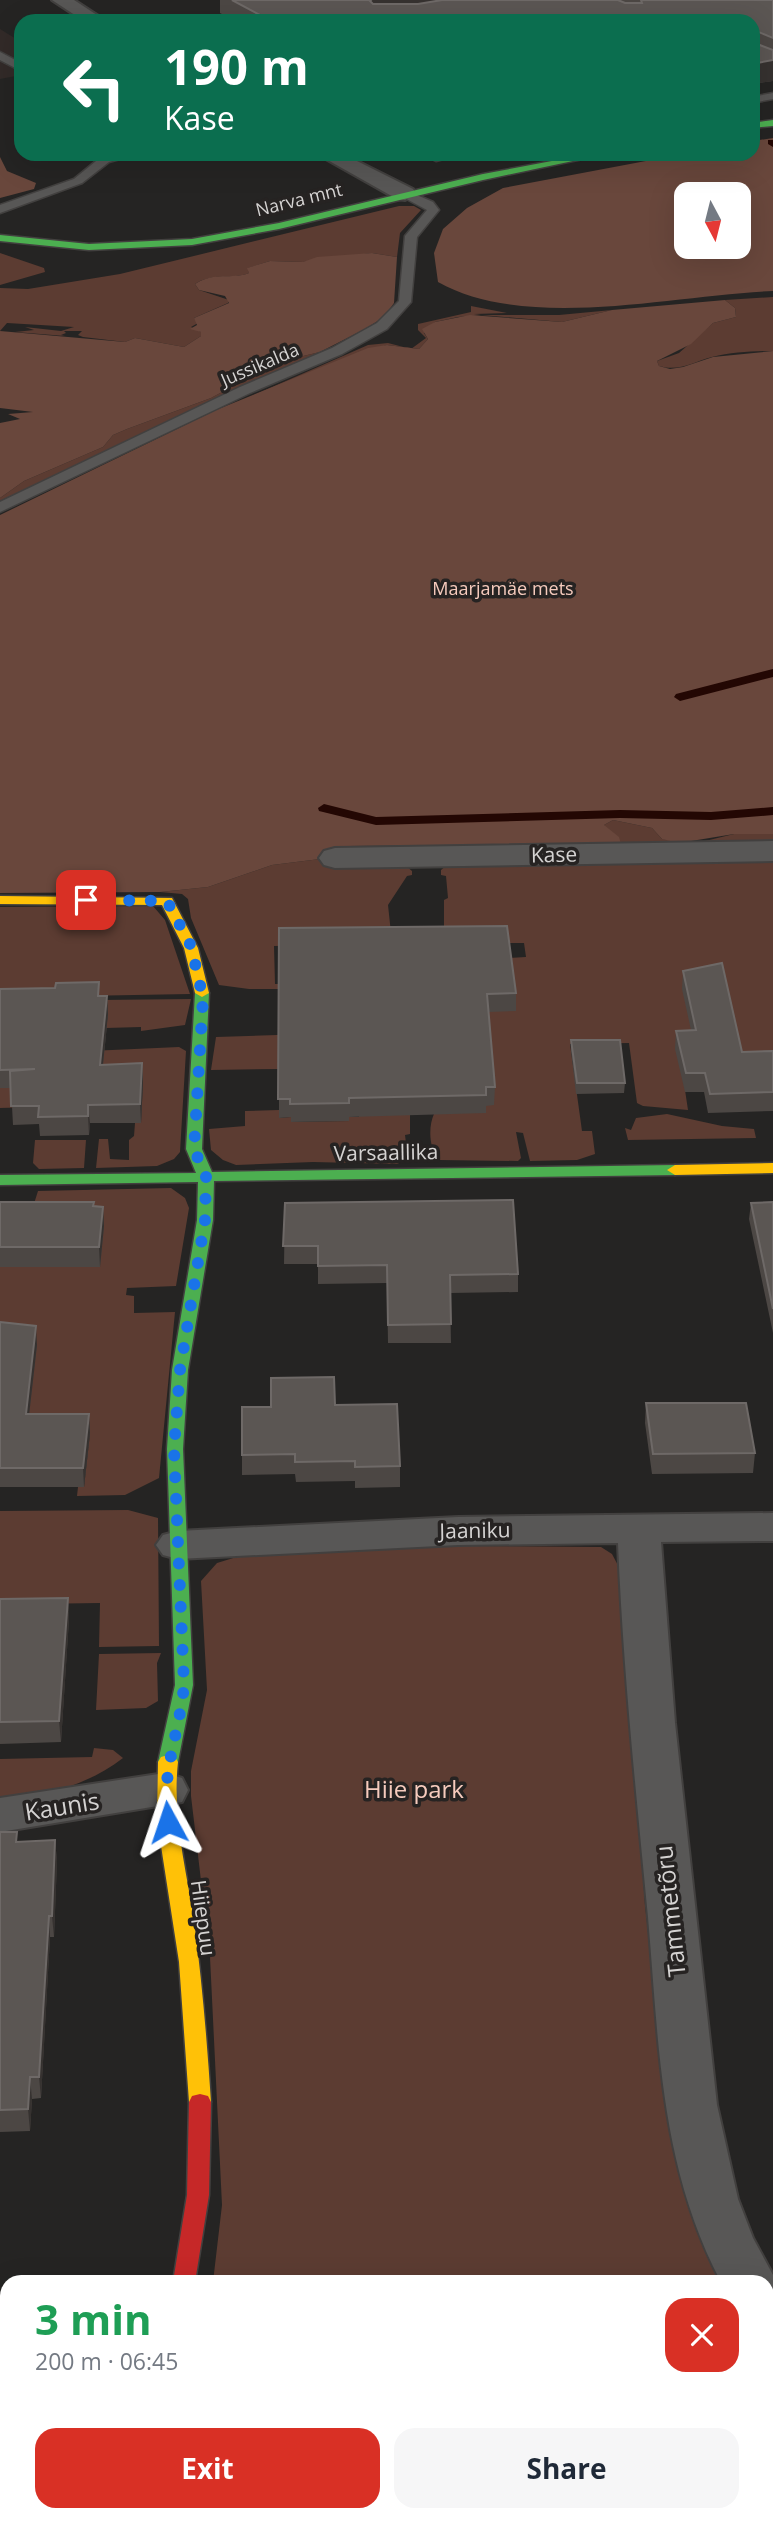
<!DOCTYPE html>
<meta charset="utf-8">
<style>
body{margin:0;font-family:"Open Sans",sans-serif;background:#f6f6f7;color:#1f2937;height:100vh;display:flex;flex-direction:column;font-size:26px;white-space:nowrap}
*{box-sizing:border-box;margin:0}
p{font-size:23px;color:#747a83}
.icon{flex:none;width:38px;height:38px;fill:none;stroke:currentColor;stroke-width:2;stroke-linecap:round;stroke-linejoin:round}
.map{position:relative;flex:1;overflow:hidden}
.sheet{position:absolute;left:0px;top:2275px;width:774px;height:247px;display:flex;flex-direction:column;background:#fff;border-radius:21px 21px 0 0;box-shadow:0 7px 28px #0002}
.sheet>*{flex:none}
.banner{position:absolute;left:14px;top:14px;width:746px;height:147px;border-radius:21px;box-shadow:0 7px 28px #0002;background:#0b6e4f;color:#fff;overflow:hidden}
.needle{width:46px;rotate:173deg}
.buttons{position:absolute;left:674px;top:182px;display:grid;gap:14px}
.buttons a{display:grid;place-items:center;width:77px;height:77px;border-radius:14px;background:#fff;box-shadow:0 7px 28px #0002;font-size:35px}
.pin{position:absolute;display:grid;place-items:center;width:60px;height:60px;color:#fff;margin:-30px;border-radius:14px;box-shadow:0 4px 10px #0006}
.me{position:absolute;width:77px;margin:-38px;rotate:355deg;stroke-linejoin:round;filter:drop-shadow(0 0 5px #0008)}
.turn{display:flex;align-items:center;gap:24px;height:147px;padding:0 35px;font-size:32px}
.turn .icon{width:91px;height:91px;stroke-width:2.5}
.turn b{display:block;font-size:49px;line-height:60px}
.round{display:grid;place-items:center;flex:none;width:74px;height:74px;border-radius:21px;background:#f6f6f7}
.head{display:flex;align-items:center;justify-content:space-between;height:119px;padding:0 35px}
h1{font-size:42px;font-weight:700;line-height:52px;color:#1e9e55}
.cta{display:flex;gap:14px;margin-top:auto;padding:14px 35px}
.cta a{flex:1;height:80px;border-radius:21px;background:#d93025;color:#fff;font-size:28px;font-weight:700;line-height:80px;text-align:center}
.cta a+a{background:#f6f6f7;color:#1f2937}
.map>svg:first-child{display:block}
</style>
<div class="map">
<svg width="773" height="2521" viewBox="0 0 773 2521">
<rect width="100%" height="100%" fill="#252423"/>
<!-- built -->
<path fill="#322a28" d="M0,29l21,13v33l-21,4z"/>
<!-- green -->
<path fill="#5c3c32" d="M399,206h15l7,4 -21,23 -3,24 -25,-4 -69,9 -33,-1 -22,7 1,5c-17,7 -36,-1 -54,11l4,6 30,10 -1,3 -34,15 4,5 -7,4 10,5v4l-17,11 -49,-9 -10,4 -42,-5 -5,-2 4,-4h-18l2,2 -5,2 4,1 -50,-4 19,-2 -9,-3 36,4 13,-4 -67,-4 -7,8v-43l28,1 92,-15z
M0,253l44,15 1,4 -45,13z
M773,297v54c-20,0 -41,1 -61,6 -19,5 -33,15 -53,9l-2,-5 22,-8 34,-30 23,-6 -1,-9 -10,-8z
M471,306l36,7 -33,1 7,1h78l53,-5 -50,12 -81,-7 -23,2 -23,5 -11,11 4,6 -9,10 -32,-4 -34,10 -179,75 194,-85 20,-2 23,6 15,-11 -8,-8v-6l53,-12z
M320,352l-320,149v-3l24,-17 79,-34 10,-12 14,-6 84,-31 67,-36z
M613,820l39,8 10,11 39,3 33,-8h39v12l-432,4 10,-4 242,-1 25,-8 -12,-7 -2,-5z
M773,854v216l-88,20 3,20 -45,-4 -6,-3 -8,-60 -59,1 12,87h10l3,23 -18,6 -47,1 -7,-28 -7,-1 5,26 -3,3 -79,-1c-10,-11 -11,-33 -5,-46l51,-8 7,-26 -82,32v22l-5,1 3,24 -11,5 -84,-2 -77,3 -13,-5 -12,-10 -2,-21 36,-3v-15l34,-1v8l12,-1v5l58,-1v-4h10l-1,-44 -79,-4 -68,1 5,-33 152,-5 -47,-87 -47,1 1,38h5v5h-31l-30,-4 -28,-67 -3,-19 -6,-5 -22,-2 48,-5 64,-22 56,-7 78,8 6,5v4l-5,1 -19,29 3,28 118,25 17,-1 -2,-14h-36l-44,-8v-35l4,-2 -2,-22 -5,-1v-5l6,-5z
M153,906l12,14 25,74 -165,3 -25,10v-100z
M191,999l-6,26 -44,6v-4l-35,1 2,-14 -8,-14z
M179,1047l7,4 -6,101 -6,7 -17,7 -61,2 3,-29h9l2,20 19,1v-20l5,-4 1,-13 6,-1 2,-41 -109,26 -34,1v-53z
M667,1114l55,12 32,3 2,9 -128,2 -3,-12 6,2 5,-12z
M35,1140h51l-2,28 -45,1 -6,-6z
M171,1188l14,10 4,10 -13,78 -49,2 -1,7 8,1v17l41,-1 -16,166 -34,17 -48,1 1,-9h6l6,-54h-90v-166h100l-68,-57 6,-19z
M128,1510l30,8 1,128 -60,1 1,-44 -68,1 -32,16v-109z
M465,1546l136,1 11,7 9,17 24,334 17,154 62,223h-511l9,-77 -12,-248 -19,-161v-25l16,-81 -6,-109 16,-18 26,-8z
M161,1653l-4,10 1,38 -12,7 -50,2 3,-56z
M94,1748l19,2 10,8c-36,28 -80,37 -123,49v-48l92,-2z
M509,2515h164v6h-164z"/>
<!-- forest -->
<path fill="#69473c" fill-rule="evenodd" d="M773,138v153c-100,4 -246,41 -335,-9l-4,-29 9,-24 24,-21 36,-20 180,-34h69l1,-13zM738,194v53h-52v-53z
M0,157l7,14 29,12 -2,6 -34,9z
M372,253l25,4 -3,46 -10,14 -19,12 -45,23 -42,10 -67,36 -84,31 -14,6 -10,12 -79,34 -24,17v-75l20,-4 -12,-5 25,-2 -33,-4v-77l125,11 10,-4 49,9 17,-11v-4l-11,-3 7,-4 -3,-7 35,-15 -4,-7 -26,-6 -4,-6c21,-13 35,-4 54,-11l-2,-5 23,-7 33,1 14,-5z
M725,300l10,8 1,9 -23,6 -22,21 -34,17 2,5 11,3 13,-2 30,-10 60,-6v483h-39l-55,9 -17,-4 -10,-11 -39,-8 -9,5 15,12 2,7 -270,2 -23,12 -56,7 -64,22 -48,5 -160,1v-378l216,-105 152,-62 19,-3 32,4 9,-10 -6,-10 13,-7 35,-7 92,7 50,-12z"/>
<g fill="none" stroke-linecap="round" stroke-linejoin="round">
<!-- stream -->
<path fill="#230703" fill-rule="evenodd" d="M768,140h5v7l-5,-3z
M773,669v8l-93,24 -6,-4 2,-3z
M324,804l52,13 244,-7 91,2 62,-5v8l-62,5 -91,-2 -244,7 -57,-14 -1,-3z
M766,2457l7,2v21l-7,-2z
M27,2515h27l-3,6h-27z
M54,2515h35l3,6h-35z
M140,2515h24l-2,6h-24z
M312,2515h85l-3,6h-79z
M497,2515h24v6h-24z
M661,2515h24v6h-24z"/>
<defs>
<path id="lane" d="M0,52l21,11v8l-21,-11z
M773,93v6l-21,4v-6z
M113,154h24l-28,8 -27,21 -82,30v-8l74,-26 27,-22z
M439,154h23l-26,7 -6,-3z
M405,190l28,12 6,8 -22,27 -6,65 -24,27 -45,25 -92,39 -250,119v-10l240,-115 92,-39 45,-25 22,-22 6,-65 22,-26 -26,-14v-4z"/>
<path id="street" d="M52,0h22l32,21h-22z
M317,154h26l70,35 3,5 -11,6 -8,-1z
M773,841v20l-438,7 -11,-3 -5,-7 5,-7 11,-3z
M773,1513v28l-112,1 14,181 42,382 21,94 15,39 20,37v64l-7,-2v-55h-45c-61,-116 -62,-237 -73,-365 -12,-125 -25,-249 -30,-374l-160,2 -280,14 -15,-4 -7,-10 7,-10 15,-4 280,-14z
M165,1773l17,5 6,12 -6,12 -182,30v-34z"/>
<path id="fast" d="M773,120v6l-21,2v-5z
M589,154h17l-123,26 -204,49 -87,16 -103,5 -89,-9v-6l89,9 103,-5 87,-16 204,-49z
M202,989l7,4 -7,156 10,23 463,-7 8,5 -8,5 -461,6 -1,39 -25,150 -5,79 10,236 -15,77 -3,5 -7,2 -7,-2 -3,-5 17,-77 -8,-236 5,-79 25,-150 1,-38 -198,3v-10l196,-2 -10,-24 9,-156z"/>
<path id="slow" d="M0,896l172,2 26,50 11,45 -7,4 -7,-4 -11,-45 -22,-43 -162,-1z
M773,1163v10l-98,2 -8,-5 8,-5z
M168,1755l7,2 3,5c-6,55 8,105 16,159 8,60 13,120 17,181l-3,6 -8,2 -8,-2 -3,-6 -10,-140 -22,-142 1,-58 3,-5z"/>
<path id="jam" d="M200,2094l8,2 3,6 -2,93 -14,87h-22l14,-87 2,-93 3,-6z"/>
</defs>
<!-- lane casing -->
<use href="#lane" stroke="#42403f" stroke-width="3"/>
<!-- street casing -->
<use href="#street" stroke="#42403f" stroke-width="4"/>
<!-- fast casing -->
<use href="#fast" stroke="#42403f" stroke-width="3"/>
<!-- slow casing -->
<use href="#slow" stroke="#42403f" stroke-width="3"/>
<!-- jam casing -->
<use href="#jam" stroke="#42403f" stroke-width="3"/>
<!-- lane -->
<use href="#lane" fill="#585756" fill-rule="evenodd"/>
<!-- street -->
<use href="#street" fill="#585756" fill-rule="evenodd"/>
<!-- fast -->
<use href="#fast" fill="#4caf50" fill-rule="evenodd"/>
<!-- slow -->
<use href="#slow" fill="#ffc107" fill-rule="evenodd"/>
<!-- jam -->
<use href="#jam" fill="#c62828" fill-rule="evenodd"/>
</g>
<!-- wall -->
<path fill="#4c4744" d="M220,0h553v81l-21,3v-63h-517l-15,-8z
M279,928l237,65v18l-28,1 7,75 -1,18 -8,1v7l-137,4v4l-58,1v-5l-12,1z
M683,971l59,81 31,-1v60l-65,2 -4,-21h-19l-10,-43 1,-18 15,-1 -9,-41z
M0,989l107,7 1,18 -5,51 39,-2 1,18 -2,42h-51l-1,12 -49,1 -1,-12 -26,1 -2,-37h-11z
M571,1040l54,43 -1,10 -48,1 -5,-43z
M0,1202h94v4l9,1 1,19 -4,41h-100z
M773,1202v131l-24,-114 2,-16z
M285,1203l233,71v18l-68,1 1,50h-63l-1,-60 -69,1v-20h-34z
M0,1322l37,23 -8,69h60l1,19 -6,54h-84z
M646,1403l109,50 -2,20 -101,1 -7,-51z
M335,1405l65,61v21l-45,1v-7l-59,1 -1,-8 -53,1v-20z
M68,1598l1,21 -8,123 -61,2v-145z
M0,1832h17v10l38,-2 2,21 -3,76h-4l-9,161 -9,1 -2,32 -30,1z"/>
<!-- shaded-wall -->
<path fill="#363230" d="M371,0h93l-82,12 -12,-11z
M773,60v21l-21,3v-20z
M107,996l1,18 -7,70 -1,-19z
M142,1063l1,18 -2,42 -1,-19z
M88,1105l2,18 -1,12 -1,-19z
M103,1207l1,19 -4,41 -1,-20z
M36,1326l1,19 -10,88 -1,-19z
M89,1414l1,19 -6,54 -1,-19z
M68,1598l1,21 -8,123 -2,-21z
M55,1840l2,21 -3,76 -2,-21z
M49,1916l1,21 -9,161 -2,-21z
M30,2077l2,22 -2,32 -2,-22z"/>
<!-- building -->
<path fill="#5b5653" stroke="#6e6967" stroke-width="2" d="M232,0h139l-1,1 3,3h45l24,-4h176l7,3h17l-1,-3h132v38l-19,-8 -2,1v-10h-481z
M752,42l21,8v10l-21,4z
M507,926l9,67 -29,1 8,93h-9v8l-137,3v5l-59,1v-5h-12l1,-171z
M722,963l20,89 31,-1v41l-63,2 -5,-21h-19l-10,-42 20,-1 -13,-59z
M99,982l-1,14h9l-7,69 42,-2 -2,41 -52,1v11l-50,1 1,-11h-28l-1,-35 25,-2 -35,1v-81l55,-1 1,-5z
M571,1040h49l5,43h-48z
M513,1200l5,74 -68,1 1,49 -63,1 -1,-60 -69,1v-20h-35l2,-43z
M0,1202h94l-1,4 10,1 -4,40h-99z
M773,1202v107l-22,-106z
M0,1322l36,4 -10,88h63l-6,54h-83z
M334,1377l1,28 62,-1 3,62 -45,1v-6l-60,1v-8l-53,1v-48h29v-29z
M646,1403h100l9,50 -102,1z
M68,1598l-9,123 -59,1v-123z
M0,1832h17l-1,10 39,-2 -3,76h-3l-10,161h-9l-2,32 -28,1z"/>
<g fill="none" stroke-linecap="round" stroke-linejoin="round">
<!-- route -->
<path stroke="#1a73e8" stroke-width="12" stroke-dasharray="0 21.6" d="M86,900l81,1 24,45 12,52 -9,151 12,28 -1,43 -25,150 -6,79 10,236c-4,47 -24,89 -16,137"/>
</g>
<g text-anchor="middle" stroke-width="7" stroke-linejoin="round" paint-order="stroke">
<!-- far-street labels -->
<g font-size="18" fill="#d5d3d2" stroke="#262322">
<text transform="translate(299 200) rotate(-14)" y="6">Narva mnt</text>
<text transform="translate(260 365) rotate(-23)" y="6">Jussikalda</text>
</g>
<!-- far-park labels -->
<g font-size="18" fill="#f6cbbd" stroke="#262322">
<text x="503" y="595">Maarjamäe mets</text>
</g>
<!-- street labels -->
<g font-size="21" fill="#d5d3d2" stroke="#262322">
<text transform="translate(554 855) rotate(-1)" y="7">Kase</text>
<text transform="translate(386 1153) rotate(-1)" y="7">Varsaallika</text>
<text transform="translate(475 1531) rotate(-1)" y="7">Jaaniku</text>
<text transform="translate(203 1918) rotate(82)" y="7">Hiiepuu</text>
</g>
<!-- near-park labels -->
<g font-size="24" fill="#f6cbbd" stroke="#262322">
<text x="414" y="1798">Hiie park</text>
</g>
<!-- near-street labels -->
<g font-size="24" fill="#d5d3d2" stroke="#262322">
<text transform="translate(62 1807) rotate(-9)" y="8">Kaunis</text>
<text transform="translate(671 1911) rotate(-96)" y="8">Tammetõru</text>
</g>
</g>
</svg>
<div class="buttons">
<a><svg class="needle" viewBox="-14 -14 28 28"><path d="M0-13l5 13h-10z" fill="#e53935"/><path d="M0 13l5-13h-10z" fill="#747a83"/></svg></a>
</div>
<div class="pin" style="left:86px;top:900px;background:#d93025"><svg class="icon" aria-label="arrive" viewBox="0 0 24 24"><path d="M6 21V4h12l-3 4 3 4H6"/></svg></div>
<svg class="me" style="left:168px;top:1822px" viewBox="-20 -20 40 40"><path d="M0-17L14 15 0 8-14 15z" fill="#1a73e8" stroke="#fff" stroke-width="4"/></svg>
<div class="banner">
<div class="turn"><svg class="icon" aria-label="left" viewBox="0 0 24 24"><path d="M17 20v-9H6M10 6l-5 5 5 5"/></svg><div><b>190 m</b>Kase</div></div>
</div>
<section class="sheet">
<div class="head"><div><h1>3 min</h1><p>200 m · 06:45</p></div><a class="round" style="background:#d93025;color:#fff"><svg class="icon" aria-label="close" viewBox="0 0 24 24"><path d="M6 6l12 12M18 6L6 18"/></svg></a></div>
<div class="cta"><a>Exit</a><a>Share</a></div>
</section>
</div>
